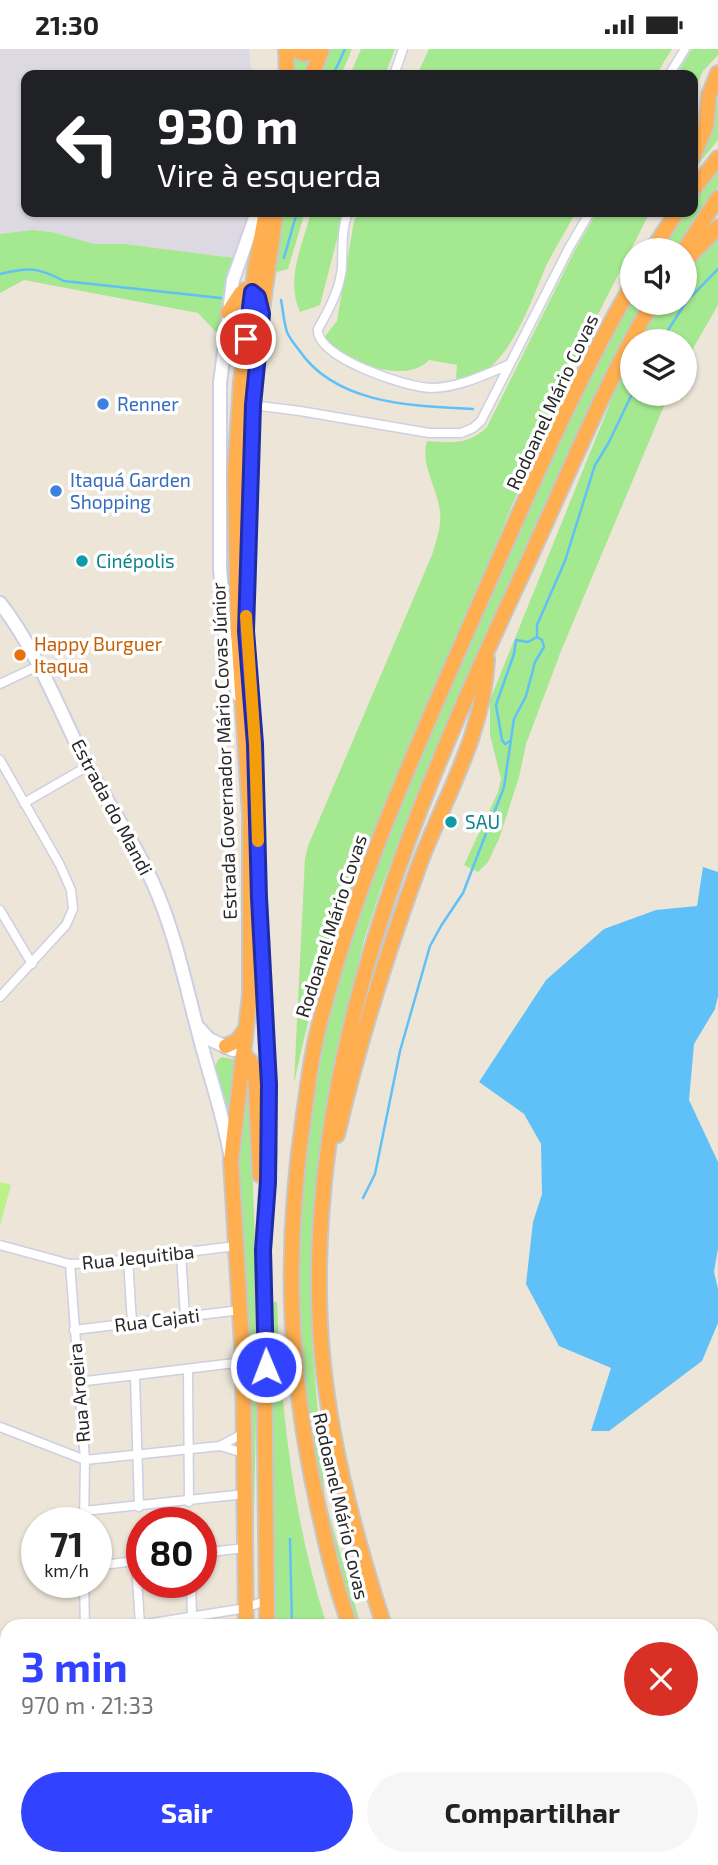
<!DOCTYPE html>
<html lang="pt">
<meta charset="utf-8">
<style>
body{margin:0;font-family:"Exo 2",sans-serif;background:#f6f6f6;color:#222;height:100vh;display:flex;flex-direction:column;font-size:26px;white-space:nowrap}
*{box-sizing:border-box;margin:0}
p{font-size:23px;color:#767676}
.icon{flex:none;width:38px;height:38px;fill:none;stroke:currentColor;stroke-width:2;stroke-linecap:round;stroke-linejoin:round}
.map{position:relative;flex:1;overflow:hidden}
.side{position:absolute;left:0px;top:1570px;width:719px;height:247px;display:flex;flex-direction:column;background:#fff;border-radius:21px 21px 0 0;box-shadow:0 2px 5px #0004}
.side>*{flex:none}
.top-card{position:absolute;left:21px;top:21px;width:677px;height:147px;border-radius:14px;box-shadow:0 2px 5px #0004;background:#202124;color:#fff;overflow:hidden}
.controls{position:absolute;left:620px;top:189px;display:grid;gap:14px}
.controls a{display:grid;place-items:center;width:77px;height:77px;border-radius:50%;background:#fff;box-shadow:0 2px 5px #0004;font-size:35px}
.speed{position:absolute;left:21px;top:1458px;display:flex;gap:14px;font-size:35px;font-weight:700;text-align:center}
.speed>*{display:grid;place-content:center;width:91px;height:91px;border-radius:50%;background:#fff;box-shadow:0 2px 5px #0004;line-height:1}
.speed small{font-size:18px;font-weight:400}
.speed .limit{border:10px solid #d22;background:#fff;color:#111}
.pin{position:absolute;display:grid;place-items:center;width:60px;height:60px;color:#fff;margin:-30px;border:4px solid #fff;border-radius:50%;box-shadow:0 2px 7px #0007}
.me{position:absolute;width:77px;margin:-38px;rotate:359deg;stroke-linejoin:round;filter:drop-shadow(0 0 5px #0008)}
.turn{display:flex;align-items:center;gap:24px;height:147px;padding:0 21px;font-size:32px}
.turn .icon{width:91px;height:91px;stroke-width:2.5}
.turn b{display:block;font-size:49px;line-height:60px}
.round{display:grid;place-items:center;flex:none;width:74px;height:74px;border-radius:37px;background:#f6f6f6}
.headline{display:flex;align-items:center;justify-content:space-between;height:119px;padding:0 21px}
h1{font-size:42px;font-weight:700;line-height:52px;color:#3243ff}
.primary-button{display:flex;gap:14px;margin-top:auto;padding:14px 21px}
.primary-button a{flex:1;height:80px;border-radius:42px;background:#3243ff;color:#fff;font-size:28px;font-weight:700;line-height:80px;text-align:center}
.primary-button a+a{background:#f6f6f6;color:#222}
.status{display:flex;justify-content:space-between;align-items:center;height:49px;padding:0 35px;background:#fff;direction:ltr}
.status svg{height:19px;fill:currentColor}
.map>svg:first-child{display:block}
</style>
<div class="status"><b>21:30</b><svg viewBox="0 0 49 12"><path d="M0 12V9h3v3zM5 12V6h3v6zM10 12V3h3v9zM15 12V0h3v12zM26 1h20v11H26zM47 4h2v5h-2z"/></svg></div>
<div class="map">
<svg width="718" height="1816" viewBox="0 0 718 1816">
<rect width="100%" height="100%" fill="#ece5d8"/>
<!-- industrial -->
<path fill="#ddd9e3" d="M0,0h249l2,18 7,8h-232v137h226l-18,46 -110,-14h-30l-42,-12 -20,-2 -32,4z"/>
<!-- green -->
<path fill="#a4e88f" d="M331,0h21l-11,26h-21z
M361,0h34l-10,26h-35z
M429,0h243l-16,26h-239z
M692,0h26v6l-15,16 -10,21v-17h-17z
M316,7l-7,19h-16l1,-17z
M713,49l5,3v39l-25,31 14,-31z
M718,117v21l-42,63h-19l25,-38h11v-15z
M281,163h24l-17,57 -15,4z
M311,163h33l-24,93 -20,7c-15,-34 3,-67 11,-100z
M359,163h217c-9,17 -20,34 -29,52 -17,37 -40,118 -91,115l1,-14 -28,-5c-24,26 -86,1 -106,-21l14,-18 17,-100z
M597,163h53l-92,181 -117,286 -98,232c-22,56 -36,113 -49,172l11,-224 3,-13 124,-291c4,-14 10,-29 8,-44 -3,-24 -20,-46 -13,-70 24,2 42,4 60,-14l88,-177z
M718,172v84l-34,59v-23h-48l21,-38h27v-41z
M32,181l20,2 42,12h30l110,14 -12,44 -1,23 -4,8 -19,-20 -174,-33 -24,13v-59z
M632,243v11h12l-50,94 -170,381 -43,110 -17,52 -31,131 -14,96 -7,174 13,159 36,126h-15l-42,-195 -7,-155 8,-121 20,-121 26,-97 48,-136 170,-390z
M632,300v45h37l-108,257 -35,93 -7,33 -20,62 -11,23 -10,10 -14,-7 34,-73 3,-13 -11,-44v-35z
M222,1008l14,3 -7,65 -15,-57 4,-8z
M246,1022l3,6 9,250 -6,274 -4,-277 -13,-175z
M272,1253h5c4,111 16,218 50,324h-51l-3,-126z
M282,1810h43l9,6h-53z
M352,1810h82c-26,6 -56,6 -82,0z"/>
<!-- pitch -->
<path fill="#baf189" d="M0,1133l11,3 -11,41z"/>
<!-- water -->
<path fill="#60c0f8" d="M703,818l15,5v124l-3,13 -21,35 -5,56 29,62v86l-4,24 4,17v34l-16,38 -93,70h-18l20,-63 -52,-22 -33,-62 7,-62 9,-28 -1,-50 -17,-30 -45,-32 67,-102 58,-51 52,-19 41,-4z"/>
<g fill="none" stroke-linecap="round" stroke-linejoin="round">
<!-- stream -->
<path stroke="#60c0f8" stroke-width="2.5" d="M333,26l12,-26
M284,209l13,-46
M0,225c28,-7 38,-7 64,7l157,17
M281,251c2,10 3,23 6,32 3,7 8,13 12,18 37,55 115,56 174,59
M661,292l25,-39 32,-33
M510,692l-5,3 -3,-4 -6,-35 18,-51 2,-14 12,2 9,-5
M363,1149l12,-24 25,-123 30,-105 11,-20 22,-33 41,-106 10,-68 12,-23 9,-34 9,-15 -2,-7 -5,-3v-12l28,-64 30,-96 13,-21 24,-50
M290,1490l2,87
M712,1767l6,2
M513,1816l17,-6"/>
<defs>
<path id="street" d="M394,26l9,-26
M669,26l16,-26
M348,163c-7,18 -5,36 -6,55 -2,22 -13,43 -24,62 -3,28 89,59 113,59 27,0 53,-13 77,-23
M252,356l48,6 129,22h32l12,-5 8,-7 88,-173 21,-36
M0,635l40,-19
M0,711l60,105 11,25 2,19 -7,16 -66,72
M24,754l64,-37
M0,861l32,54
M0,1196l70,19 28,-1 138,-17
M181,1205l4,63
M128,1210l4,64
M70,1215l15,196 -1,63
M74,1281l167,-20
M188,1320l1,133
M135,1327l4,131
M78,1333l165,-20
M0,1378l85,33 135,-14 24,-13
M220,1397l24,7
M84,1462l161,-17
M201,1504l44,-5
M136,1512l4,64
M96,1517l46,-6
M84,1533l1,44
M191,1533l1,33
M134,1577l106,-17 26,-8
M0,1594l7,2
M0,1687l7,-8
M712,1696l6,-7
M0,1749l7,3
M0,1793l7,-9"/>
<path id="secondary" d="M0,554c37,48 56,100 83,154 22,43 50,82 70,126 22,49 32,100 46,152 10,40 24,78 31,119
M238,646l-13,-58 -5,-69v-185l13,-103 24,-68
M199,979l10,11 24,11
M712,1748l6,2
M345,1810l13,6
M428,1816l22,-6"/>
<path id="highway" d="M286,0l1,26
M294,0l10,5 10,-5
M312,26l10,-26
M693,108l13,-31 3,-31 9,-22
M693,141l25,-32
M652,201l25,-38
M684,201l34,-52
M684,213l34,-35
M228,264l13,-20 4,-3 12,6
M247,547l5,-191 11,-102 13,-91
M259,847l10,189v70l-6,95 4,376
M226,997l11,-5 9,-12
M243,1005l8,8 4,11 5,102
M337,1086c22,-93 51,-186 84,-275 26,-67 63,-128 66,-201
M246,1577l-3,-264 -12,-201 19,-167v-180l-12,-183 -3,-157 6,-92 14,-112 11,-58
M350,1577c-15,-41 -24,-82 -33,-124 -29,-133 -33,-252 -13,-388 4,-28 7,-56 14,-84 35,-143 96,-277 155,-412 50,-112 97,-227 159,-333
M384,1577c-31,-96 -59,-200 -64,-301 -13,-263 90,-510 199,-744 44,-93 81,-189 133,-278
M452,1810l4,6
M233,1816l2,-6
M270,1816l1,-6"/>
</defs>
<!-- street casing -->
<use href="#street" stroke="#cdcfe3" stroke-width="11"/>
<!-- secondary casing -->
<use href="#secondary" stroke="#cdcfe3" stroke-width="16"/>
<!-- highway casing -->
<use href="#highway" stroke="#c7c7c7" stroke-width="18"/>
<!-- street -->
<use href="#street" stroke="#fff" stroke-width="8"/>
<!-- secondary -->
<use href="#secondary" stroke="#fff" stroke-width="12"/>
<!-- highway -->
<use href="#highway" stroke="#ffae50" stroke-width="14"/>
<defs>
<path id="highway-bridge" d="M486,1810l4,6"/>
</defs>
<!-- highway-bridge casing -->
<use href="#highway-bridge" stroke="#c7c7c7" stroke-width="18" stroke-linecap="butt"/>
<!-- highway-bridge -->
<use href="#highway-bridge" stroke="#ffae50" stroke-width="14"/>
</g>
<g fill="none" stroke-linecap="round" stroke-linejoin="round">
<defs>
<path id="route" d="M246,290l6,-47 6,5 4,17 -9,91 -7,226 9,113 4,154 10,187 -1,97 -5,68 3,117"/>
</defs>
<!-- route casing -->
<use href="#route" stroke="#202ca6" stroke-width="18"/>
<!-- route -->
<use href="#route" stroke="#3243ff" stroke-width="12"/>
<!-- slow -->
<path stroke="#f59e0b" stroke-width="12" d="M246,567l9,128 3,97"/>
</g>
<!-- markers -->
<g fill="#3f7fe0" stroke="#fff" stroke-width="2.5">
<circle cx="103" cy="355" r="7"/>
<circle cx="56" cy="442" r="7"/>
</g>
<g fill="#0f9aa8" stroke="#fff" stroke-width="2.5">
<circle cx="82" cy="512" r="7"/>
<circle cx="451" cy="773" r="7"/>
</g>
<circle fill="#e8710a" stroke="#fff" stroke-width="2.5" cx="20" cy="606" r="7"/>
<g text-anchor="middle" stroke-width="7" stroke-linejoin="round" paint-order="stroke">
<!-- street labels -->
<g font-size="19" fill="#282828" stroke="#fff">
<text transform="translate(552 353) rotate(-65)" y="7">Rodoanel Mário Covas</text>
<text transform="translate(224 702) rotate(-92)" y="7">Estrada Governador Mário Covas Júnior</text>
<text transform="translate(112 758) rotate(62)" y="7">Estrada do Mandi</text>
<text transform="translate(331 877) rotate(-72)" y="7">Rodoanel Mário Covas</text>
<text transform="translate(138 1208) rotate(-6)" y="7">Rua Jequitiba</text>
<text transform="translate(157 1271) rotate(-7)" y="7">Rua Cajati</text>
<text transform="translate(79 1344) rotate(-95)" y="7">Rua Aroeira</text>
<text transform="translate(341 1457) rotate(77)" y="7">Rodoanel Mário Covas</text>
</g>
<!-- shop labels -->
<g font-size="19" fill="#366cbe" stroke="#fff" text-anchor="start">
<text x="117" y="362">Renner</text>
<text x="70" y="438">Itaquá Garden<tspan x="70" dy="22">Shopping</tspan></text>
</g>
<!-- culture labels -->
<g font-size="19" fill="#0d838f" stroke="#fff" text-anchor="start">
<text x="96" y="519">Cinépolis</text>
<text x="465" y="780">SAU</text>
</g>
<!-- food labels -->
<g font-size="19" fill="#c56008" stroke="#fff" text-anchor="start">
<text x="34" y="602">Happy Burguer<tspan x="34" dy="22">Itaqua</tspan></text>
</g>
</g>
</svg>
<div class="controls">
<a><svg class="icon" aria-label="sound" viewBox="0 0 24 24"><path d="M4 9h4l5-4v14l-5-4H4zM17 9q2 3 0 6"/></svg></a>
<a><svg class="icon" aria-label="layers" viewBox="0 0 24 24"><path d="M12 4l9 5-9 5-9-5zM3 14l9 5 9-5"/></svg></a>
</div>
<div class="speed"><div>71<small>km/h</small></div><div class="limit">80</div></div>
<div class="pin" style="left:246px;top:290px;background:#d93025"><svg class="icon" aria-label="arrive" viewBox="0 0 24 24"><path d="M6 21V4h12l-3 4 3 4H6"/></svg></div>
<svg class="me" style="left:266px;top:1318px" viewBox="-20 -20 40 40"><circle r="17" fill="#3243ff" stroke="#fff" stroke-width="3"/><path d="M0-11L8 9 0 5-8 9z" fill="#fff"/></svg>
<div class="top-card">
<div class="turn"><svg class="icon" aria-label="left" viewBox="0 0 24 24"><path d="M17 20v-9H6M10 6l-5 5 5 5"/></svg><div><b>930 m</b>Vire à esquerda</div></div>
</div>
<section class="side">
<div class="headline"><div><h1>3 min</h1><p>970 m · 21:33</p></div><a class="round" style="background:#d93025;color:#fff"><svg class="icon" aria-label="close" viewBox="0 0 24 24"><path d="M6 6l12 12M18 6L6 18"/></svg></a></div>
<div class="primary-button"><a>Sair</a><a>Compartilhar</a></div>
</section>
</div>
